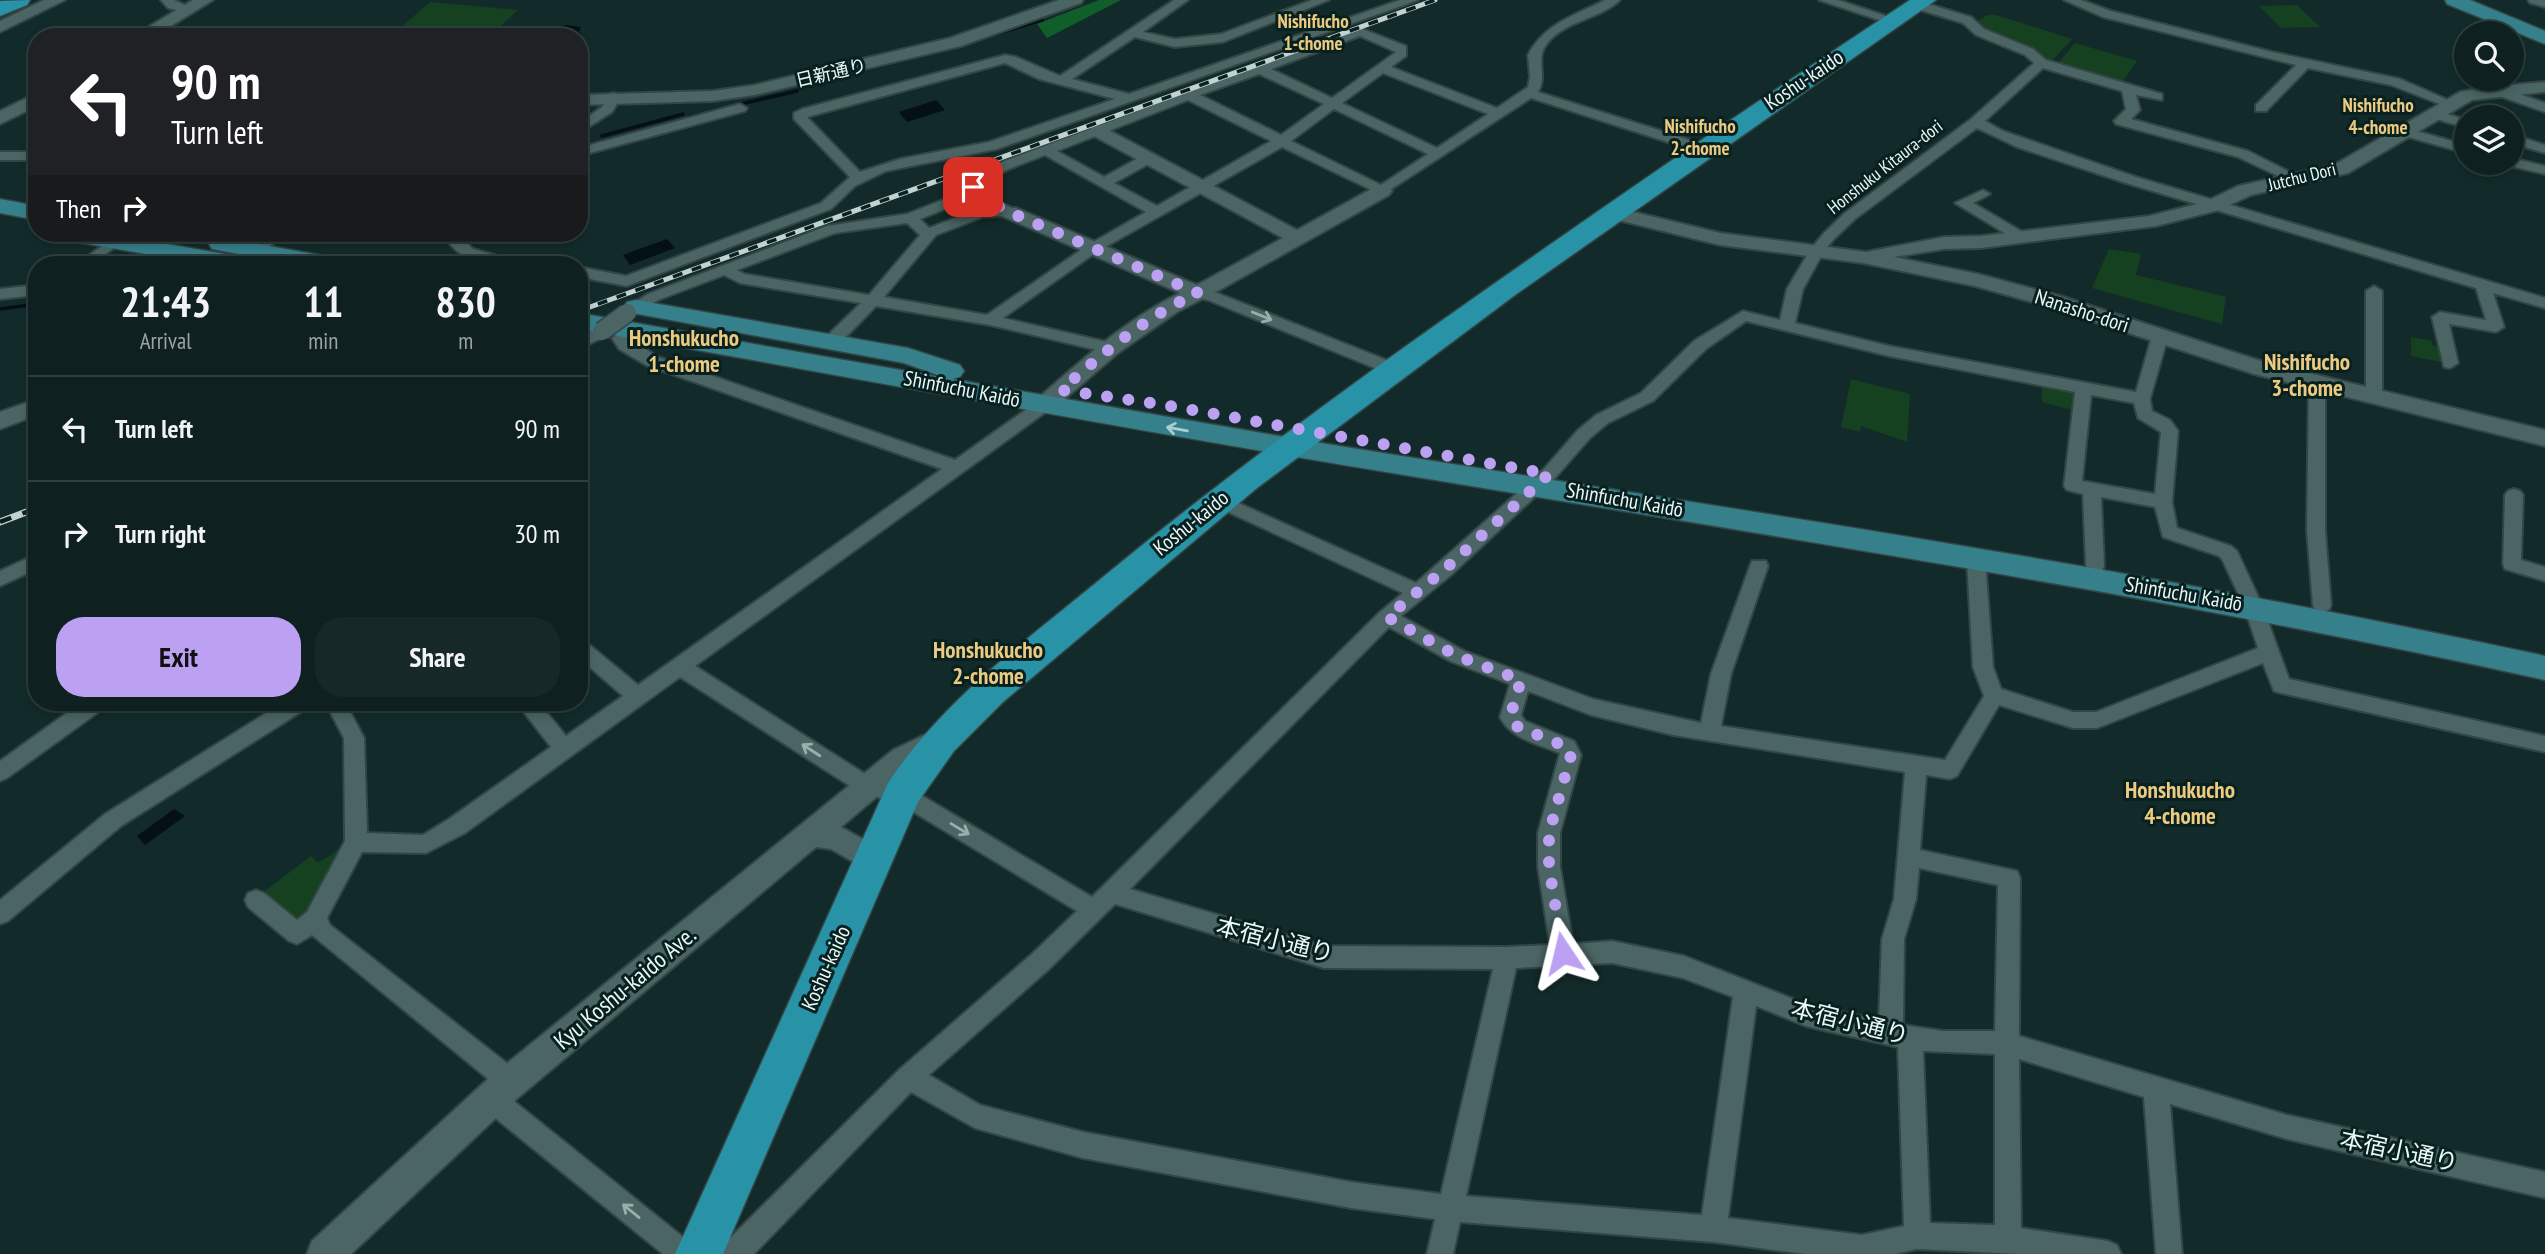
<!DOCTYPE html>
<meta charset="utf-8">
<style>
body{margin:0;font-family:"PT Sans Narrow","Noto Sans JP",sans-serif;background:#172829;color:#f1f3f6;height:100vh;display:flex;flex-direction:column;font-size:26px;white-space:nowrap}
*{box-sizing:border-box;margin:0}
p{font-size:23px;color:#9ba3a5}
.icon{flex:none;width:38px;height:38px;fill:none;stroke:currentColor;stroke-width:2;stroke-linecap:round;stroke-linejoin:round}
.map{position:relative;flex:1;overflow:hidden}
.panel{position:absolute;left:28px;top:256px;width:560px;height:455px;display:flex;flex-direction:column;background:#0e2020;border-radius:28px;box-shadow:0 4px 10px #0003,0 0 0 2px #2e3e3e}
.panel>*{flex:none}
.top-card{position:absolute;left:28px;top:28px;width:560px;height:214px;border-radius:28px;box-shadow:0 4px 10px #0003,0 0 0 2px #2e3e3e;background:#202124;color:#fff;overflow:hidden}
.fabs{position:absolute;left:2454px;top:21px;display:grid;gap:14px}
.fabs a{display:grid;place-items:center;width:70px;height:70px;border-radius:50%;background:#0e2020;box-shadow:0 4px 10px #0003,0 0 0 2px #2e3e3e;font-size:35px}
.pin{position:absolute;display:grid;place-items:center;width:60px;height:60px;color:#fff;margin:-30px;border-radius:14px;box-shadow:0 4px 10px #0006}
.me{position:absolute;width:77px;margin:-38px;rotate:350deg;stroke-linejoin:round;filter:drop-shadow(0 0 5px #0008)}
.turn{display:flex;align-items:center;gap:24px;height:147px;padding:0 28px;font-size:32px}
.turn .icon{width:91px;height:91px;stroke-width:2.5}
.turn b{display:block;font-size:49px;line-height:60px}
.then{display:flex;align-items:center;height:66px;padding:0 28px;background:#0003;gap:14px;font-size:26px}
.eta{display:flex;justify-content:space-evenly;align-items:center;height:119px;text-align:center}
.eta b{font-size:42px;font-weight:800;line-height:49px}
.button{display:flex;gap:14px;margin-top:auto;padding:14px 28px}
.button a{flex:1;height:80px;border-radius:28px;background:#bca0f2;color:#111;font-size:28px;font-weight:800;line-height:80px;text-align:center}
.button a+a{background:#172829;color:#f1f3f6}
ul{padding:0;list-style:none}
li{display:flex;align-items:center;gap:21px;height:105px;padding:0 28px;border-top:2px solid #2e3e3e}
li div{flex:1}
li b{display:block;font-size:26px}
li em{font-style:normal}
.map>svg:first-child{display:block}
</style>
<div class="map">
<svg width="2545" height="1254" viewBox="0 0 2545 1254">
<rect width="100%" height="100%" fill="#122b2a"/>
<!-- green -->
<path fill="#154121" d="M430,2l88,8 -29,27 -98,-1z
M2297,5l23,22 -39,1 -22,-22z
M1987,15h9l76,24 -22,24 -70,-31 -4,-10z
M2075,43l62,18 -17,24 -64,-19z
M2109,249l32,5 -5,21 90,22 -4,27 -130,-36z
M2411,337l21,4v4l11,4 3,14 -35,-7z
M1851,379l59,15 -3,48 -46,-16 -1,6 -19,-5z
M2042,385l31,6 -1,19 -30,-8z
M349,843l-50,84 -38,-33 50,-38 7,7z"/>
<!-- forest -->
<path fill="#105f2a" d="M1099,0h22l-74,38 -10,-14z"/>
<!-- water -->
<path fill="#040f16" d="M566,25l15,2 -2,4 7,11 -7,10v-15h-59c15,-7 35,-6 46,-12z
M936,100l9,10 -38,12 -8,-10z
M667,239l8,9 -45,17 -7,-10z
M174,809l11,7 -40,29 -8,-9z"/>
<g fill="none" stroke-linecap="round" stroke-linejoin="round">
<!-- stream -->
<path stroke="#040f16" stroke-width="3.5" d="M976,40l66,-20
M847,74l97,-24
M823,80l12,-3
M741,104l56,-13
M690,117l13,-3
M602,136l81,-22
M374,235l4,-2
M0,309l37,-5"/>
<!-- primary-tunnel -->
<path stroke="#324a49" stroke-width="21" stroke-dasharray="21 10" stroke-linecap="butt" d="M579,308l10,2"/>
<defs>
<path id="street" d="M161,0h13l19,9 -6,4 -19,-5z
M1174,0h14l-45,32 32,7 46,-5 91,-34h17l-106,42 -48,5 -40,-10 -63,42 57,15 271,-94h18l-421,149 -111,22 -31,15 -24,23 -199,75 -5,2 -48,-9v-10l47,9 195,-73 29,-26 -56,-58v-6l8,-4 203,-54 11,2 44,19zM1005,63l34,16 76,20 -126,43 -89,17 -40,13 -53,-55z
M1605,0h15c-21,20 -56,20 -74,45 -11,15 2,31 -8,47l171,54v6h-10l-168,-54 -149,97 -100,-48 -184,104 -95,67 113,26 2,4 -2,4 -6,1 -120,-28 -114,-19 -39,40h-12l-2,-4 2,-4 36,-35 -121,-20 -16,-8 -66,25 -24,15h-12l-2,-3 28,-18 179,-68 80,-12 56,-22 10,-14 29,-16 358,-134 46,18v10l-15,11 106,41 31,-21 2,-11 -2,-21c17,-32 46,-39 77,-55zM1360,36l36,16 -64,46 -61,-29zM1383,73l105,41 -51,34 -95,-45zM1259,74l65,30 -43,31 -81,-40zM1188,100l83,41 -114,65 -43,-23 40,-22v-6h-10l-40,22 -47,-26zM1334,109l94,45 -47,31 -90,-44zM1045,155l101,57 -58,33 -101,70 -103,-18 52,-62 47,-18 31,-2 2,-3 -2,-3 -36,-17c14,-20 45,-28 67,-37zM970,199l7,1 15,8 -16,2 -47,18 -9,-9zM907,223l13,12 -51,60 -125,-21 -7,-4 98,-37z
M1819,0h19l60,20 -10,3z
M2064,0h17l30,11 161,41 128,27 57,25 -7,4 -59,-23 -83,-17 -42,43h-10v-6l40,-40 -193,-48z
M2528,0h17v7l-15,-4z
M1918,1l53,16 13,12 49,20 13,11 116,34v6l-26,-5 4,15 -9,9 117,32 57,29 -2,3h-10l-55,-26 -122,-33 -2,-3 12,-12 -4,-18 -79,-23 -58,53 18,10 133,46 409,121v10l-52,-15 11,34 -8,5 -47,-8 9,39 -8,5 -6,-1 -12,-50 8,-5 46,8 -10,-32 -350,-105 -109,-36 -40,-19 -122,91 -21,20 -10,12 -21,38 -8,34 94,23 247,46 16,-56 8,-5 6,1 2,4 -18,63 2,12 18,9 8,11 -6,71 5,26 54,18 6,5 25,54 27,74 256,57v16l-264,-59 -7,-2 -11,-28 -166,65h-24l-74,-23 -42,71 -7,3 -24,-4 -6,75 97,21 3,7 -1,158 268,79 258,57v26l-258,-59 -117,-35 12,150h-26l-12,-157 -125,-38 2,169 87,13 9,4 4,9h-101l-103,-5 -22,5h-89l-93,-12 -253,-20 -7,32h-26l8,-35 -84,-11 -268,-50 -108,-30 -64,-36 -157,162h-35l4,-9 177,-176 132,-115 45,-43 -180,-109 -36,-9 -181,-116 -215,156 -39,20 -64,-1 -35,66 3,7 178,139 7,38 178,143 4,9h-34l-169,-137 -7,-39 -175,-143 -15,9 -8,-3 -41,-34 -3,-7 3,-7 8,-3 8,3 33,27 10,-8 38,-71 -1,-103 -19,-36h20l19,36 3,95 56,2 26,-16 102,-72 -35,-45h22l28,34 57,-40 -44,-38v-18l7,2 52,43 304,-216 -296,-104 -27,-16 -7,-11 8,-5 38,24 297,103 83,-59h12l2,4 -2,4 -355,257 178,113 36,9 183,109 288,-285 23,-19 -190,-88 -3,-4 3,-4h12l191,86 127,-113 35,-40 18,-15 45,-22 53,-52 49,-30 37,9 7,-31 23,-39 14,-17 21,-20 126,-94 63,-56 -9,-8 -49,-20 -13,-12 -49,-15v-6zM1746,321l143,35 186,36 -11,94 3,4 16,4 3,72 2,5h14l2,-5 -3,-69 54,10 8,30 56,19 3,3 22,47 14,42 -162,64h-23l-72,-23 -8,-22 -8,-108 -2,-5h-14l-2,5 6,108 11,29 -39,64 -224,-34 10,-52 37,-108 -2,-5h-14l-2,5 -39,108 -10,49 -108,-24 -129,-48 -63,-35 50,-41 104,-97 35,-40 18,-15 45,-22 53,-52zM2091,395l43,8 4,15 23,14 -6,62 -73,-13zM1389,627l61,34 60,23 -10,33c11,22 38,27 60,36l-22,80v34l12,78 -43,2 -183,-1 -194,-57zM1528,691l63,24 82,20 232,37 -11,127 -12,40 -3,81 -73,-16 -122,-48 -72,-15 -39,3 -13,-77v-34l21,-78 -7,-14 -49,-20 -4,-6zM1919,868l79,17 -3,146h-52l-40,-6 1,-86 12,-40zM1115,904l209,64 169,1 -52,225 -90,-12 -268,-50 -103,-27 -51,-30 119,-105zM1612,963l71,15 50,19 -31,218 -236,-19 50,-228zM1756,1006l50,20 92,21 6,179 -42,9 -134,-17zM1923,1051l72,3v171l-65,-2z
M2499,87l46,16v9l-51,-18v-6z
M614,93l7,4 -9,15 -33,21v-10l23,-16 7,-13z
M740,104l7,4 -2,3 -166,45v-8z
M2435,110l31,10v8l-36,-11v-6z
M2406,128l60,17v8l-65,-18v-6z
M2511,134l34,11v8l-34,-10z
M0,152h37v8h-37z
M2511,158l34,8v8l-39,-9 -1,-2h6z
M1983,190l7,4 -17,9 53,31 2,3 -2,3h-10l-61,-37z
M443,233h14l16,16 43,12 3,3c-30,1 -62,-1 -76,-31z
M114,237l7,4 -2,3 -26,20h-16z
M37,285v10l-37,4v-10z
M2374,286l8,5v106l-8,5 -8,-5v-106z
M1198,288l19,5 182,72 2,4 -8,5 -6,-1 -179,-73 -15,-4 -3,-3z
M602,326l6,1 2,4 -2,4 -29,14v-12z
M2317,379l8,5v146l6,75 -2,5 -7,2 -7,-2 -2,-5 -6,-75 2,-146z
M2514,489l6,2 3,4 -2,65 24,7v14l-40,-12 -2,-5 2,-69 3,-4z
M37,554v15l-37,17v-15z
M82,702h25l-3,6 -97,70 -7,3v-20z
M284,702h26l-3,6 -186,118 -113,95 -8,3v-24l105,-86z"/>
<path id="secondary" d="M44,0h21l-65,32v-11z
M193,0h20l-60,37h-21z
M1059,0h24l-2,3 -120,43 -206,49 -42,6 -134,4v-10l134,-4 42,-6 195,-47z
M2545,82v10l-73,8 -124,73 -97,22 -32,15 -63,16 -175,22 -37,1 -50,8 84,17 82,22 207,67 278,67v16l-291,-72 -208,-68 -71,-20 -112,-23 -143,-18 -114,-28 -3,-4 3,-4 7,-2 107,26 146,19 78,-15 37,-1 168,-20 56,-14 33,-16 96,-21 126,-73 26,-5z
M37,93v13l-37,18v-13z
M1099,125l198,105 78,-43h14l3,4 -3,4 -166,93 -46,24 -59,41 -66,57 -8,3 -8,-3 -3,-5 3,-5c45,-39 90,-81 144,-107l-178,-77 -3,-4 3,-4h14l181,77 86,-47 -191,-103 -2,-4 2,-4z
M263,233h22l-36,31h-22z
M37,399v16l-37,14v-17z
M939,728l10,3 4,8 -4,8 -36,19 -72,61 43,24 4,9 -4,9 -11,4 -42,-24 -15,-2 -303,255 -162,152h-44l5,-13 177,-163 404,-328z"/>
<path id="primary" d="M2445,0h25l75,31v13l-98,-40z
M0,199l37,7v14l-37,-7z
M54,233h49l139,24 8,2 4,5h-50l-139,-24 -8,-2z
M220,237l110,20 8,2 4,5h-49l-81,-15 -3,-5 3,-5z
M636,300l272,48 52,17 4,6 -4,6 -8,2c160,28 320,57 481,82 372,59 744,115 1112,195v24c-369,-82 -743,-139 -1116,-201 -284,-46 -566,-100 -850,-150v-16l367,65 -42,-15 -277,-51 -3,-5 3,-5z"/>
<path id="highway" d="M30,0l-3,5 -27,11v-15z
M1910,0h26l-421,295 -258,193 -254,214 -49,49 -36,51 -195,452h-48l213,-471c57,-86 142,-145 220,-210 120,-99 246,-191 373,-280 142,-100 285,-198 429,-293z"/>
</defs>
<!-- street casing -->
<use href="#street" stroke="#334545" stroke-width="4"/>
<!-- secondary casing -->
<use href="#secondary" stroke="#334545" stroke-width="4"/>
<!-- primary casing -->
<use href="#primary" stroke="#334545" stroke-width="3"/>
<!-- highway casing -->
<use href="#highway" stroke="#334545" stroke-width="3"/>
<!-- street -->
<use href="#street" fill="#4b6564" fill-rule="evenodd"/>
<!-- secondary -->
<use href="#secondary" fill="#4b6564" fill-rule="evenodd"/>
<!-- primary -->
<use href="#primary" fill="#36808c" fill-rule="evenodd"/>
<!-- highway -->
<use href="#highway" fill="#2892a6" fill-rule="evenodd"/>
<defs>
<path id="rail-far1" d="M579,311l856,-311"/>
<path id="rail" d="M0,522l37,-14"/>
</defs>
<!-- rail-far1 casing -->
<use href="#rail-far1" stroke="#c2d2d1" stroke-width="5"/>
<!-- rail casing -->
<use href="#rail" stroke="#c2d2d1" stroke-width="7"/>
<!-- rail-far1 -->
<use href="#rail-far1" stroke="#082120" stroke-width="3.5" stroke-dasharray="10" stroke-linecap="butt"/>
<!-- rail -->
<use href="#rail" stroke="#082120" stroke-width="4.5" stroke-dasharray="12" stroke-linecap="butt"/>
<defs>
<path id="street-bridge-far1" d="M624,315l4,-3"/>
<path id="street-bridge" d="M602,331l25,-18"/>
</defs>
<!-- street-bridge-far1 casing -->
<use href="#street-bridge-far1" stroke="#334545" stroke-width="17" stroke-linecap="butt"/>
<!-- street-bridge casing -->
<use href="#street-bridge" stroke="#334545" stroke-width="21" stroke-linecap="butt"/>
<!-- street-bridge-far1 -->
<use href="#street-bridge-far1" stroke="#4b6564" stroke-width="14"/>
<!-- street-bridge -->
<use href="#street-bridge" stroke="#4b6564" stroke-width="18"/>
</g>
<!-- one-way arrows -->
<defs><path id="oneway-shaft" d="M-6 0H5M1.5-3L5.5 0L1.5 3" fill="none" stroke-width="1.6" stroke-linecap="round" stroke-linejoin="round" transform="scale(1.75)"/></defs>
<g stroke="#9aaeae">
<use href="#oneway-shaft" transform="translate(1262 316) rotate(22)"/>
<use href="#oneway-shaft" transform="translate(811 750) rotate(-147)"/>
<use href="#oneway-shaft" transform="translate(960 829) rotate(31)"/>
<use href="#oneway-shaft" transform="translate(631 1211) rotate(-141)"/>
</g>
<use stroke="#abced2" href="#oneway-shaft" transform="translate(1177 429) rotate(-170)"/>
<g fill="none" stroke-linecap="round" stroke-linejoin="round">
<!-- route -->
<path stroke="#bca0f2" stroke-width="12" stroke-dasharray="0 21.6" d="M973,187l-5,8 12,1 29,16 189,81c-51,23 -95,60 -137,97l98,14 390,70 -105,96 -57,47 70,39 64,24 -11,37 8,10 49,20 4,8 -22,78v34l14,86"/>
</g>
<g text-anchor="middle" stroke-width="6" stroke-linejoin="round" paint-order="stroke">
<!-- far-street labels -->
<g font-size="18" fill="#eaf8f7" stroke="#082120">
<text transform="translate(831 73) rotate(-13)" y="6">日新通り</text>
<text transform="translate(1885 167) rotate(-38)" y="6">Honshuku Kitaura-dori</text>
<text transform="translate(2302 177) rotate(-14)" y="6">Jutchu Dori</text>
</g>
<!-- far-neighbourhood labels -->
<g font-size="19" font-weight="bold" fill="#ecca80" stroke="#082120">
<text x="1313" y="28">Nishifucho<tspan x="1313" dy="22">1-chome</tspan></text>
<text x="2378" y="112">Nishifucho<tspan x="2378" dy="22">4-chome</tspan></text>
<text x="1700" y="133">Nishifucho<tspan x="1700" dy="22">2-chome</tspan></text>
</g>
<!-- street labels -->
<g font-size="21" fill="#eaf8f7" stroke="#082120">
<text transform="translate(1804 80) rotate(-34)" y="7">Koshu-kaido</text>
<text transform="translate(2082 311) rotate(18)" y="7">Nanasho-dori</text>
<text transform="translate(962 389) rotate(11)" y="7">Shinfuchu Kaidō</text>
<text transform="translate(1625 500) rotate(10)" y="7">Shinfuchu Kaidō</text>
<text transform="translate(1191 523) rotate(-39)" y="7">Koshu-kaido</text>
<text transform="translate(2184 594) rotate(10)" y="7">Shinfuchu Kaidō</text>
<text transform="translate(826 968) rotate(-66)" y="7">Koshu-kaido</text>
</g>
<!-- neighbourhood labels -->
<g font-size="23" font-weight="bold" fill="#ecca80" stroke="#082120">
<text x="684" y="346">Honshukucho<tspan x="684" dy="26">1-chome</tspan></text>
<text x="2307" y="370">Nishifucho<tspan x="2307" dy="26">3-chome</tspan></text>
<text x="988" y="658">Honshukucho<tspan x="988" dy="26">2-chome</tspan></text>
<text x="2180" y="798">Honshukucho<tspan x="2180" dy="26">4-chome</tspan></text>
</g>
<!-- near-street labels -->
<g font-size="24" fill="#eaf8f7" stroke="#082120">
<text transform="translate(1275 940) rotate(14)" y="8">本宿小通り</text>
<text transform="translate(625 988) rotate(-40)" y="8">Kyu Koshu-kaido Ave.</text>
<text transform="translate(1850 1022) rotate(14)" y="8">本宿小通り</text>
<text transform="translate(2399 1151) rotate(12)" y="8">本宿小通り</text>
</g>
</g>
</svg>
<div class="fabs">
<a><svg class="icon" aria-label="search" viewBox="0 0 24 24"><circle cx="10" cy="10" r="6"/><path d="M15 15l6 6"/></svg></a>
<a><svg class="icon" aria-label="layers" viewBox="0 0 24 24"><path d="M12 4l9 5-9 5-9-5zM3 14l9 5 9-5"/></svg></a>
</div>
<div class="pin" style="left:973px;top:187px;background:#d93025"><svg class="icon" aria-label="arrive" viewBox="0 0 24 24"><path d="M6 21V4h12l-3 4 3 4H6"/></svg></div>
<svg class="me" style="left:1563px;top:953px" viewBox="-20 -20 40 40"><path d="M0-17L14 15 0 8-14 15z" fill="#bca0f2" stroke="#fff" stroke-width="4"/></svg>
<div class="top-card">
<div class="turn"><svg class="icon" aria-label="left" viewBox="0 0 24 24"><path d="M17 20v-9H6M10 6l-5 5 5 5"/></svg><div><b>90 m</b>Turn left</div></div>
<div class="then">Then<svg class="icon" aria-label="right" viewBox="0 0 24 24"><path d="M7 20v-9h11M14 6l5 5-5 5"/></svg></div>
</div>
<section class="panel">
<div class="eta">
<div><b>21:43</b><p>Arrival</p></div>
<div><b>11</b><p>min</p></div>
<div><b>830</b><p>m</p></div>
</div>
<ul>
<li><svg class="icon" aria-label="left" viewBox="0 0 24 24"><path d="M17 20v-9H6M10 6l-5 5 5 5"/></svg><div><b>Turn left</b></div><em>90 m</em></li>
<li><svg class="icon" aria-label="right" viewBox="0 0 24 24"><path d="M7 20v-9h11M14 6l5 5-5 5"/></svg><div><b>Turn right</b></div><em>30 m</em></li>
</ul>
<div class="button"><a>Exit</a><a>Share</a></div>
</section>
</div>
